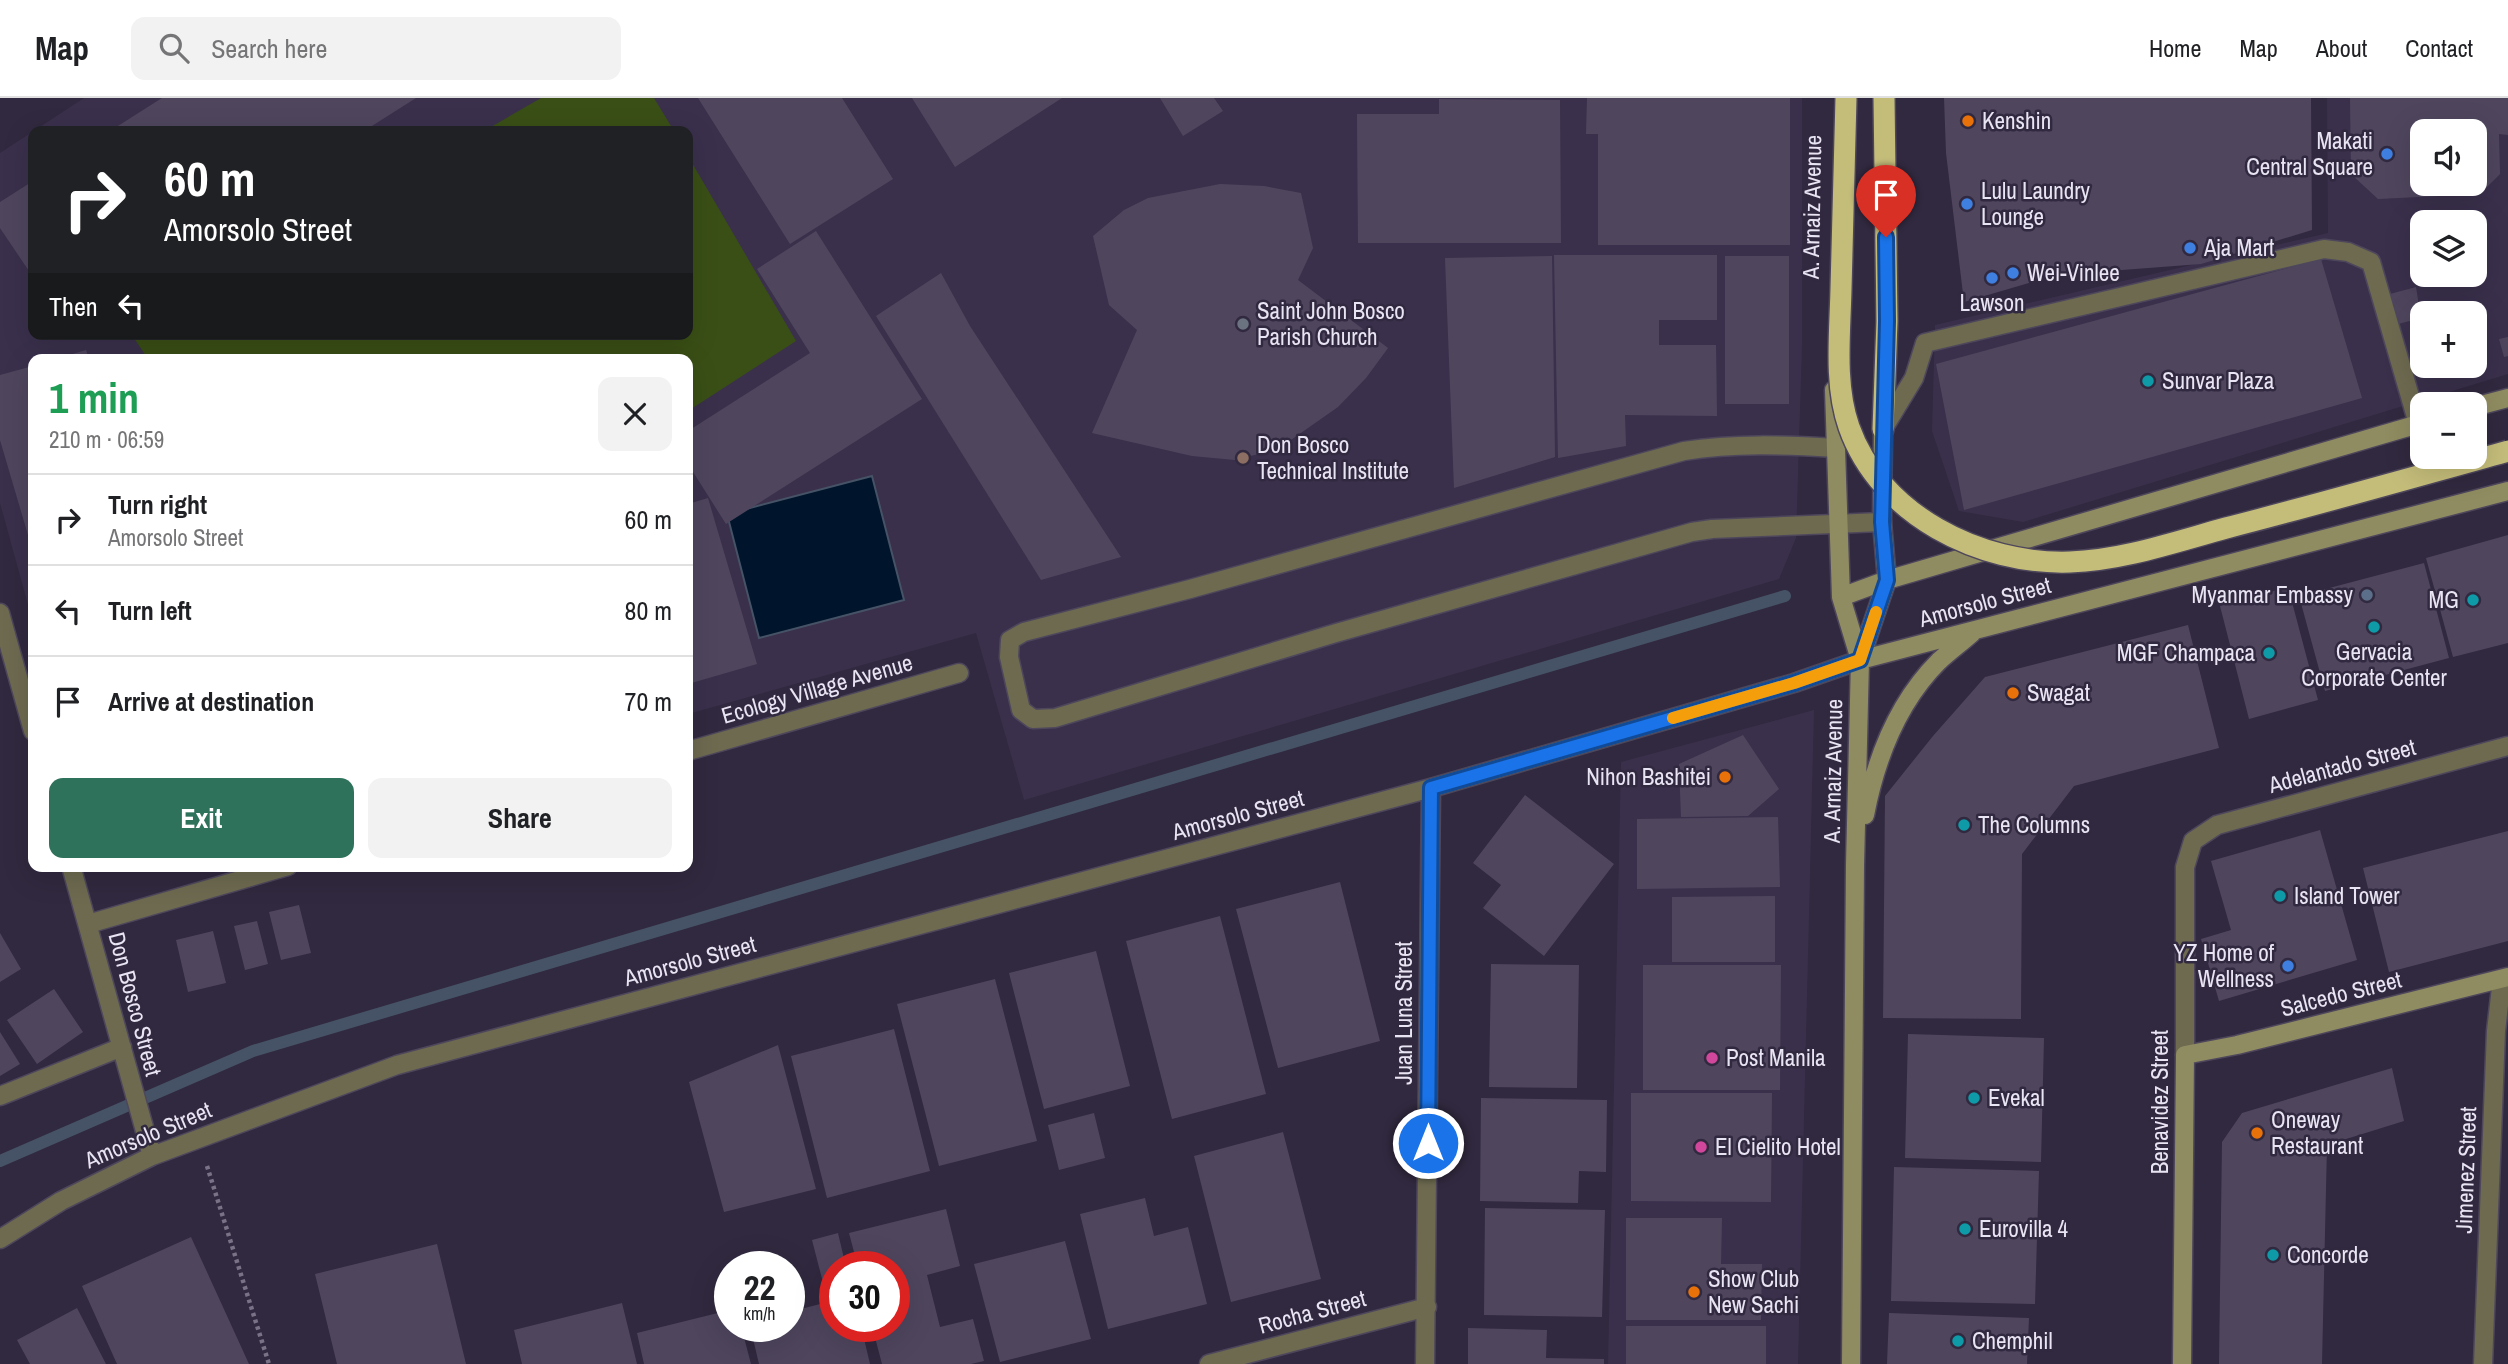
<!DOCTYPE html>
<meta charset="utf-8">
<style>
body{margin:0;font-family:"Archivo Narrow",sans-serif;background:#f2f2f2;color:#202124;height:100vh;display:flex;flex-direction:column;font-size:26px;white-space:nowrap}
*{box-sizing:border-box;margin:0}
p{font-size:23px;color:#757577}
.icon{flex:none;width:38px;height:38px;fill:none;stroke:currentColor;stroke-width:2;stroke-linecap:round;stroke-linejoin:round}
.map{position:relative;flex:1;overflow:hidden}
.drawer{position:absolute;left:28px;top:256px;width:665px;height:518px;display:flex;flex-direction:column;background:#fff;border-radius:14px;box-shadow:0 7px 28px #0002}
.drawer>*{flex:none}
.banner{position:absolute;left:28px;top:28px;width:665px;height:214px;border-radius:14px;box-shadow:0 7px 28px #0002;background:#202124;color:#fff;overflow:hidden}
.fabs{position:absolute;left:2410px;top:21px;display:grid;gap:14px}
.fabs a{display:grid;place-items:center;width:77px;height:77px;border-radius:14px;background:#fff;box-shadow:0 7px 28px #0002;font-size:35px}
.speed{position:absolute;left:714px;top:1153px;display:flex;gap:14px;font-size:35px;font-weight:700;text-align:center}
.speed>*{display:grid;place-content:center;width:91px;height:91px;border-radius:50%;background:#fff;box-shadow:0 7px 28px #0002;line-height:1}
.speed small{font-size:18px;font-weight:400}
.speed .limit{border:10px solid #d22;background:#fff;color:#111}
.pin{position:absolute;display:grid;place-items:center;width:60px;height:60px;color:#fff;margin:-72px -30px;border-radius:50% 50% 50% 0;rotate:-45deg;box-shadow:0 0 7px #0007}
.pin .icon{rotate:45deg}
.me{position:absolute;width:77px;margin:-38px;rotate:0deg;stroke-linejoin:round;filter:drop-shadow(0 0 5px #0008)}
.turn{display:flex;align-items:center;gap:24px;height:147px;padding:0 21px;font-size:32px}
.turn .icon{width:91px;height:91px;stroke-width:2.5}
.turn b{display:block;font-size:49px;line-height:60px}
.then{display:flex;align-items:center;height:66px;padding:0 21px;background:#0003;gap:14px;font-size:26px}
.round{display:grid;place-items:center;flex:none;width:74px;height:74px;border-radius:14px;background:#f2f2f2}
.headline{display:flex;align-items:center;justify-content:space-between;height:119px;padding:0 21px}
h1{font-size:42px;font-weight:700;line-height:52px;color:#1e9e55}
.button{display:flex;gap:14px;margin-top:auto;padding:14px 21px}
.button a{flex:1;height:80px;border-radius:14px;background:#2f725c;color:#fff;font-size:28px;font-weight:700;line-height:80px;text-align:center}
.button a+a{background:#f2f2f2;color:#202124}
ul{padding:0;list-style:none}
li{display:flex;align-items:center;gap:21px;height:91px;padding:0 21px;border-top:2px solid #e0e0e0}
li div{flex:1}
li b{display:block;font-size:26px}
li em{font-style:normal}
header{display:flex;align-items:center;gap:42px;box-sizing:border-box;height:98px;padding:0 35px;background:#fff;border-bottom:2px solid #e0e0e0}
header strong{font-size:33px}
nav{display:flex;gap:38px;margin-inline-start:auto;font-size:24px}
.search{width:490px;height:63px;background:#f2f2f2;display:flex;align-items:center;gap:18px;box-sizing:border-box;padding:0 24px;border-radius:14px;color:#757577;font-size:26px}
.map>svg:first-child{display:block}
</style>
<header>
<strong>Map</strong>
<div class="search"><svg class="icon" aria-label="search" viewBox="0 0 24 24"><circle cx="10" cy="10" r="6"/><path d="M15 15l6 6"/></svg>Search here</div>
<nav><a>Home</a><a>Map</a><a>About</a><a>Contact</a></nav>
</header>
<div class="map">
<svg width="2508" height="1266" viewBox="0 0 2508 1266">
<rect width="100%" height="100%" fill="#31293f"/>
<!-- built -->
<path fill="#3a304c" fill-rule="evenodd" d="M84,0h1718v247l-6,193 -17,41 -755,221 -48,-167 -288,81v-355h-655v264l-33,-120v-350zM33,33h655v203h-655z
M2327,0h181v276l-485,148 -64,-11 -27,-80 3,-106 393,-92zM2422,33h52v53h-52zM2422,124h52v53h-52zM2422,215h52v53h-52z
M1814,612l-16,654h-190l13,-602z"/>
<!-- green -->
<path fill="#3a4f16" d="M541,0h113l20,33h-190z
M688,58l108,185 -108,70v-52h-540l-16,-24 556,-1z"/>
<!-- water -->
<path fill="#00152b" stroke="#465367" stroke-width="2" d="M872,378l32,124 -145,38 -32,-124z"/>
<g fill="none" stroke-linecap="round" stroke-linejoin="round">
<!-- stream -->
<path stroke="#465367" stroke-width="12" d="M0,1063l253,-110 1532,-455"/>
</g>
<!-- building -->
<path fill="#4f465e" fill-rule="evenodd" d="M162,0h254l-52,33h-254z
M698,0h144l51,81 -103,65z
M912,0h150l-107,69z
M1160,0h54l9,13 -40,25z
M1587,0h203v147h-192v-111h-12z
M1944,0h367l1,132 -111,34 -145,11 -92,27 -18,-149z
M2350,0h158v37l-9,-1 1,40 -20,20 -102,5 -27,-25zM2422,33h52v53h-52z
M1439,1l121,1 1,143h-203l-1,-129h82z
M33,83v96l-33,-49v-26z
M1220,86l44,2 37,7 12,55 -15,32 90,68 -22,30 -28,29 -60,42 -43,11 -43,-4 -100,-23 45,-103 -28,-25 -16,-69 31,-26 24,-12z
M816,133l106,168 -196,125 -38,-60v-33l122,-78 -53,-84z
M1554,157h163v65h-58v25h57l1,71 -92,-1 1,31 -68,12z
M1552,158l3,201 -101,31 -9,-230z
M1725,158h64v148h-64z
M2321,161l41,139 -398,112 -28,-146z
M941,175l29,53 151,231 -80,23 -165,-264z
M2416,189l5,31 -23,6 -8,-30z
M2508,239v19l-4,1 -5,-18z
M86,252l3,9h-30v-1z
M33,268v186l-33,-112v-65z
M708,400l49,166 -69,20v-180z
M2508,437v108l-55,14 -27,-99z
M2424,465l25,95 -124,33 -26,-95z
M2288,489l30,113 -69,19 -29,-113z
M2188,527l31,123 -145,38 -52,68 -1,165 -138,-1 2,-222 48,-60 52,-59z
M1743,637l36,54 -31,27 -67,1 -2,-53z
M1525,697l89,69 -70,92 -61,-48 18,-23 -28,-22z
M1778,719l2,70 -143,2v-70z
M2320,732l37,130 -138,41 -18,-62 30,-9 -20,-69z
M2508,733v110l-119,31 -26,-104z
M1340,784l40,159 -102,27 -42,-159z
M1775,798v66h-103v-65z
M299,807l12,48 -30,7 -12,-48z
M1220,818l46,178 -94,25 -46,-178z
M257,823l11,43 -23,6 -11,-44z
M213,833l13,52 -38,9 -12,-52z
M0,835l21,36 -21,13z
M1096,853l34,135 -86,23 -35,-136z
M1491,866l88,1 -2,123 -88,-1z
M1643,867h138l-1,125h-137z
M995,881l42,162 -98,25 -42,-162z
M54,891l29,43 -46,32 -30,-44z
M894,931l36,142 -103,27 -36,-142z
M0,934l20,32 -20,12z
M1908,936l136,4 -3,124 -136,-4z
M778,947l38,144 -92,23 -35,-130z
M2392,970l12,53 -77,24 -5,219h-103l3,-222 20,-29z
M1631,995h141l-1,109 -140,-1z
M1481,1000l126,2 -1,72 -27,-1 -1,32 -98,-2z
M1094,1015l11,45 -46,12 -11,-45z
M1283,1034l38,147 -90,23 -37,-146z
M1894,1069l145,4 -4,133 -144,-3z
M1145,1100l9,38 34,-9 19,77 -99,25 -28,-115z
M1485,1110l120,2 -3,107 -118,-2z
M946,1111l14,57 -33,9 13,52 33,-8 11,42 -13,3h-89l-10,-38h22v-59h-36l-9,-34z
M1626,1120h96l-1,46h41l-1,56h-135z
M838,1135l8,34h-11v59h26l9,38h-111l-9,-38h39v-14l39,-10 -16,-62z
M191,1139l58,127h-132l-35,-78z
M1065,1143l26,98 -91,23 -26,-98z
M437,1146l29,120h-129l-22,-90z
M753,1158l3,11h-21l-2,-6z
M622,1205l15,61h-115l-8,-34z
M77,1210l29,56h-76l-13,-24z
M730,1212v16h11l10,38h-107l-7,-31z
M1889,1215l140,5 -2,46h-140z
M1626,1228h140v38h-140z
M1468,1230l79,2 -1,28 58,1v5h-136z"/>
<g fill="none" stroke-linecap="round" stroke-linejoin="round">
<defs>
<path id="lane" d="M1883,331l31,-51 11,-35 399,-94 24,3 23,10 47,162
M1835,350c-50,-3 -101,-5 -151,3l-494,138 -166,43 -14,8 -1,17 12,53 12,9 22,-1 281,-85 356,-101 20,-3 170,-7"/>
<path id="street" d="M0,515l33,118
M688,653l271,-78
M71,768l81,290
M88,826l200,-58
M2185,957v-188l8,-26 24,-16 291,-79
M0,998l122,-49
M0,1141l61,-38 91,-45 245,-91 1034,-277 363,-105 66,-23
M1209,1266l218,-57
M1425,1266l6,-576
M2483,1266l13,-333 6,-52"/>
<path id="secondary" d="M1834,292l7,207 19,63 -5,205 -4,499
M2474,309l34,-9
M1841,499l46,-17 535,-157
M1860,562l648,-169
M1860,562l27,-80 -5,-58 1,-93
M1865,717c11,-57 33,-113 74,-154 11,-10 23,-19 33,-28
M2182,1266l3,-309 52,-10 271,-68"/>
<path id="highway" d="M1883,331l4,-108 -3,-223"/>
</defs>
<!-- lane casing -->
<use href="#lane" stroke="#4e475c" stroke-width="21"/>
<!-- street casing -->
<use href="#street" stroke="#4e475c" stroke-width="21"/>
<!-- secondary casing -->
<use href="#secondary" stroke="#4e475c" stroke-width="21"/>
<!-- highway casing -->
<use href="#highway" stroke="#4e475c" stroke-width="24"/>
<!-- path -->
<path stroke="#7a7387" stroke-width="4.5" stroke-dasharray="3.5 3.5" stroke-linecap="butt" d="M207,1068l62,198"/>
<!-- lane -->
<use href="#lane" stroke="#6d6a50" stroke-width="18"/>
<!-- street -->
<use href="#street" stroke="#6d6a50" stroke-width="18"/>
<!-- secondary -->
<use href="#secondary" stroke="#908c61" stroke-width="18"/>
<!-- highway -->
<use href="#highway" stroke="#c4bd7a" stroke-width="21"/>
<defs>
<path id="highway-bridge" d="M1846,0c-2,64 -3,128 -5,191 -1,45 -7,95 8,138 31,88 131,138 221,135 53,-2 105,-20 156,-34 94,-24 188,-51 282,-77"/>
</defs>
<!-- highway-bridge casing -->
<use href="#highway-bridge" stroke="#4e475c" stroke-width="24" stroke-linecap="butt"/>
<!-- highway-bridge -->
<use href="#highway-bridge" stroke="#c4bd7a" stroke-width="21"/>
</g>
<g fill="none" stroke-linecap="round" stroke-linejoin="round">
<defs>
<path id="route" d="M1428,1045l3,-355 363,-105 66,-23 27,-80 -5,-58 5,-201 -1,-84"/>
</defs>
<!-- route casing -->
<use href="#route" stroke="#114b97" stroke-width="18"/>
<!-- route -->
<use href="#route" stroke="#1a73e8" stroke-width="12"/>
<!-- slow -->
<path stroke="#f59e0b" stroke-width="12" d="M1673,620l121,-35 66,-23 16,-48"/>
</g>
<!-- markers -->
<g fill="#e8710a" stroke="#31293f" stroke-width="2.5">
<circle cx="1968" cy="23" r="7"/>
<circle cx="2013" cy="595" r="7"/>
<circle cx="1725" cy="679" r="7"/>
<circle cx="2257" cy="1035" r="7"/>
<circle cx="1694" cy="1194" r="7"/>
</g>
<g fill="#3f7fe0" stroke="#31293f" stroke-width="2.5">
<circle cx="2387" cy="56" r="7"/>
<circle cx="1967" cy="106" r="7"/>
<circle cx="2190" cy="150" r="7"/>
<circle cx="2013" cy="175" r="7"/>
<circle cx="1992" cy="180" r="7"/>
<circle cx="2288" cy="868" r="7"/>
</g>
<circle fill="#6b7280" stroke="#31293f" stroke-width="2.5" cx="1243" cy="226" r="7"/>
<g fill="#0f9aa8" stroke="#31293f" stroke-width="2.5">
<circle cx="2148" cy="283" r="7"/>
<circle cx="2473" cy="502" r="7"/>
<circle cx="2374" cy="529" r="7"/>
<circle cx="2269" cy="555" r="7"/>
<circle cx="1964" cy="727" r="7"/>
<circle cx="2280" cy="798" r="7"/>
<circle cx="1974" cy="1000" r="7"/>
<circle cx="1965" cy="1131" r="7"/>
<circle cx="2273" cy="1157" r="7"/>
<circle cx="1958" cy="1243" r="7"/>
</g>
<circle fill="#8d6e63" stroke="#31293f" stroke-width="2.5" cx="1243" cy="360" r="7"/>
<circle fill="#5c6f8a" stroke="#31293f" stroke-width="2.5" cx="2367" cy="497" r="7"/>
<g fill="#d1479c" stroke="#31293f" stroke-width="2.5">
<circle cx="1712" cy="960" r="7"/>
<circle cx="1701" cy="1049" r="7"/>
</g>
<g text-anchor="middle" stroke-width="5" stroke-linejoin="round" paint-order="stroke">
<!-- poi labels -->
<g font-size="23" fill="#e9e4f3" stroke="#31293f" text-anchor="start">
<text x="1982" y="31">Kenshin</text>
<text x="2373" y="51" text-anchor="end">Makati<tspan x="2373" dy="26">Central Square</tspan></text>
<text x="1981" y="101">Lulu Laundry<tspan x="1981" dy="26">Lounge</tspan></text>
<text x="2204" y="158">Aja Mart</text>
<text x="2027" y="183">Wei-Vinlee</text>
<text x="1992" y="213" text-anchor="middle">Lawson</text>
<text x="1257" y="221">Saint John Bosco<tspan x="1257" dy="26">Parish Church</tspan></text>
<text x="2162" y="291">Sunvar Plaza</text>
<text x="1257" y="355">Don Bosco<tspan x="1257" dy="26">Technical Institute</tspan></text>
<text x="2353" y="505" text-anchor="end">Myanmar Embassy</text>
<text x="2459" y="510" text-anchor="end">MG</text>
<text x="2374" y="562" text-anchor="middle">Gervacia<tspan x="2374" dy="26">Corporate Center</tspan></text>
<text x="2255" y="563" text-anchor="end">MGF Champaca</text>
<text x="2027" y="603">Swagat</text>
<text x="1711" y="687" text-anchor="end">Nihon Bashitei</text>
<text x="1978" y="735">The Columns</text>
<text x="2294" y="806">Island Tower</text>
<text x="2274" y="863" text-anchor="end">YZ Home of<tspan x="2274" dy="26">Wellness</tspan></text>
<text x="1726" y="968">Post Manila</text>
<text x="1988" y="1008">Evekal</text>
<text x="2271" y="1030">Oneway<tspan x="2271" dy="26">Restaurant</tspan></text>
<text x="1715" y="1057">El Cielito Hotel</text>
<text x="1979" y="1139">Eurovilla 4</text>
<text x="2287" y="1165">Concorde</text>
<text x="1708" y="1189">Show Club<tspan x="1708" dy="26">New Sachi</tspan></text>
<text x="1972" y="1251">Chemphil</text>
</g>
<!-- street labels -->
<g font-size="23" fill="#e9e4f3" stroke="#31293f">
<text transform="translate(1812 109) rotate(-89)" y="8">A. Arnaiz Avenue</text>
<text transform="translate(1985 504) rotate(-15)" y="8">Amorsolo Street</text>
<text transform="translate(817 591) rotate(-16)" y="8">Ecology Village Avenue</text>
<text transform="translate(2342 668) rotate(-15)" y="8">Adelantado Street</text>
<text transform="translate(1833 673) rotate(-89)" y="8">A. Arnaiz Avenue</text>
<text transform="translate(1238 717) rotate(-15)" y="8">Amorsolo Street</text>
<text transform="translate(690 863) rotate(-15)" y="8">Amorsolo Street</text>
<text transform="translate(2341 896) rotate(-14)" y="8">Salcedo Street</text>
<text transform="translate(135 906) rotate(75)" y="8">Don Bosco Street</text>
<text transform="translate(1404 915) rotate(-90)" y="8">Juan Luna Street</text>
<text transform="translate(2160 1004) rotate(-90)" y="8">Benavidez Street</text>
<text transform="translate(148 1037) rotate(-23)" y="8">Amorsolo Street</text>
<text transform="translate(2466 1072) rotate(-88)" y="8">Jimenez Street</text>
<text transform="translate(1312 1214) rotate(-15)" y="8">Rocha Street</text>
</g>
</g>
</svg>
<div class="fabs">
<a><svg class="icon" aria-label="sound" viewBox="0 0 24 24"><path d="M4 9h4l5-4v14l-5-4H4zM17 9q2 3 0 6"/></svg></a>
<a><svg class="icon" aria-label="layers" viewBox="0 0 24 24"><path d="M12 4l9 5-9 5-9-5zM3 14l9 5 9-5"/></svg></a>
<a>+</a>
<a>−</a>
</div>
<div class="speed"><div>22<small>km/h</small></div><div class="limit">30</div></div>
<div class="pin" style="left:1886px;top:139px;background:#d93025"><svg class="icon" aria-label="arrive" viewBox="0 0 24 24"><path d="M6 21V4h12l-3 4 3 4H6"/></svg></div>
<svg class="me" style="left:1428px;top:1045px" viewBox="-20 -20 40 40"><circle r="17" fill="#1a73e8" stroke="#fff" stroke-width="3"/><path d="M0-11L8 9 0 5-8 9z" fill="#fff"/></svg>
<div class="banner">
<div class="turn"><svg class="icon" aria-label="right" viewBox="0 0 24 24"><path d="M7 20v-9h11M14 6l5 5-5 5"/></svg><div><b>60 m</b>Amorsolo Street</div></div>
<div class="then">Then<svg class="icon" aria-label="left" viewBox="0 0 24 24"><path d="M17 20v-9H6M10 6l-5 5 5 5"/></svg></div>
</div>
<section class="drawer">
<div class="headline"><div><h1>1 min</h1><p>210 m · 06:59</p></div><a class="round"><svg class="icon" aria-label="close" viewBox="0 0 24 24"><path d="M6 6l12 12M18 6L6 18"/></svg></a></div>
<ul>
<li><svg class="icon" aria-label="right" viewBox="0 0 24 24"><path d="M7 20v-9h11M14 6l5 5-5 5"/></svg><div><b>Turn right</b><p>Amorsolo Street</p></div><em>60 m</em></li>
<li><svg class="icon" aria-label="left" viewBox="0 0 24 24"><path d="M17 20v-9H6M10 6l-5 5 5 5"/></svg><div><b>Turn left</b></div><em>80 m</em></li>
<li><svg class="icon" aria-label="arrive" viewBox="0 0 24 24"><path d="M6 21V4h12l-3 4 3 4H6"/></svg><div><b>Arrive at destination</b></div><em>70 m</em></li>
</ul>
<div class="button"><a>Exit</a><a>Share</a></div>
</section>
</div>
